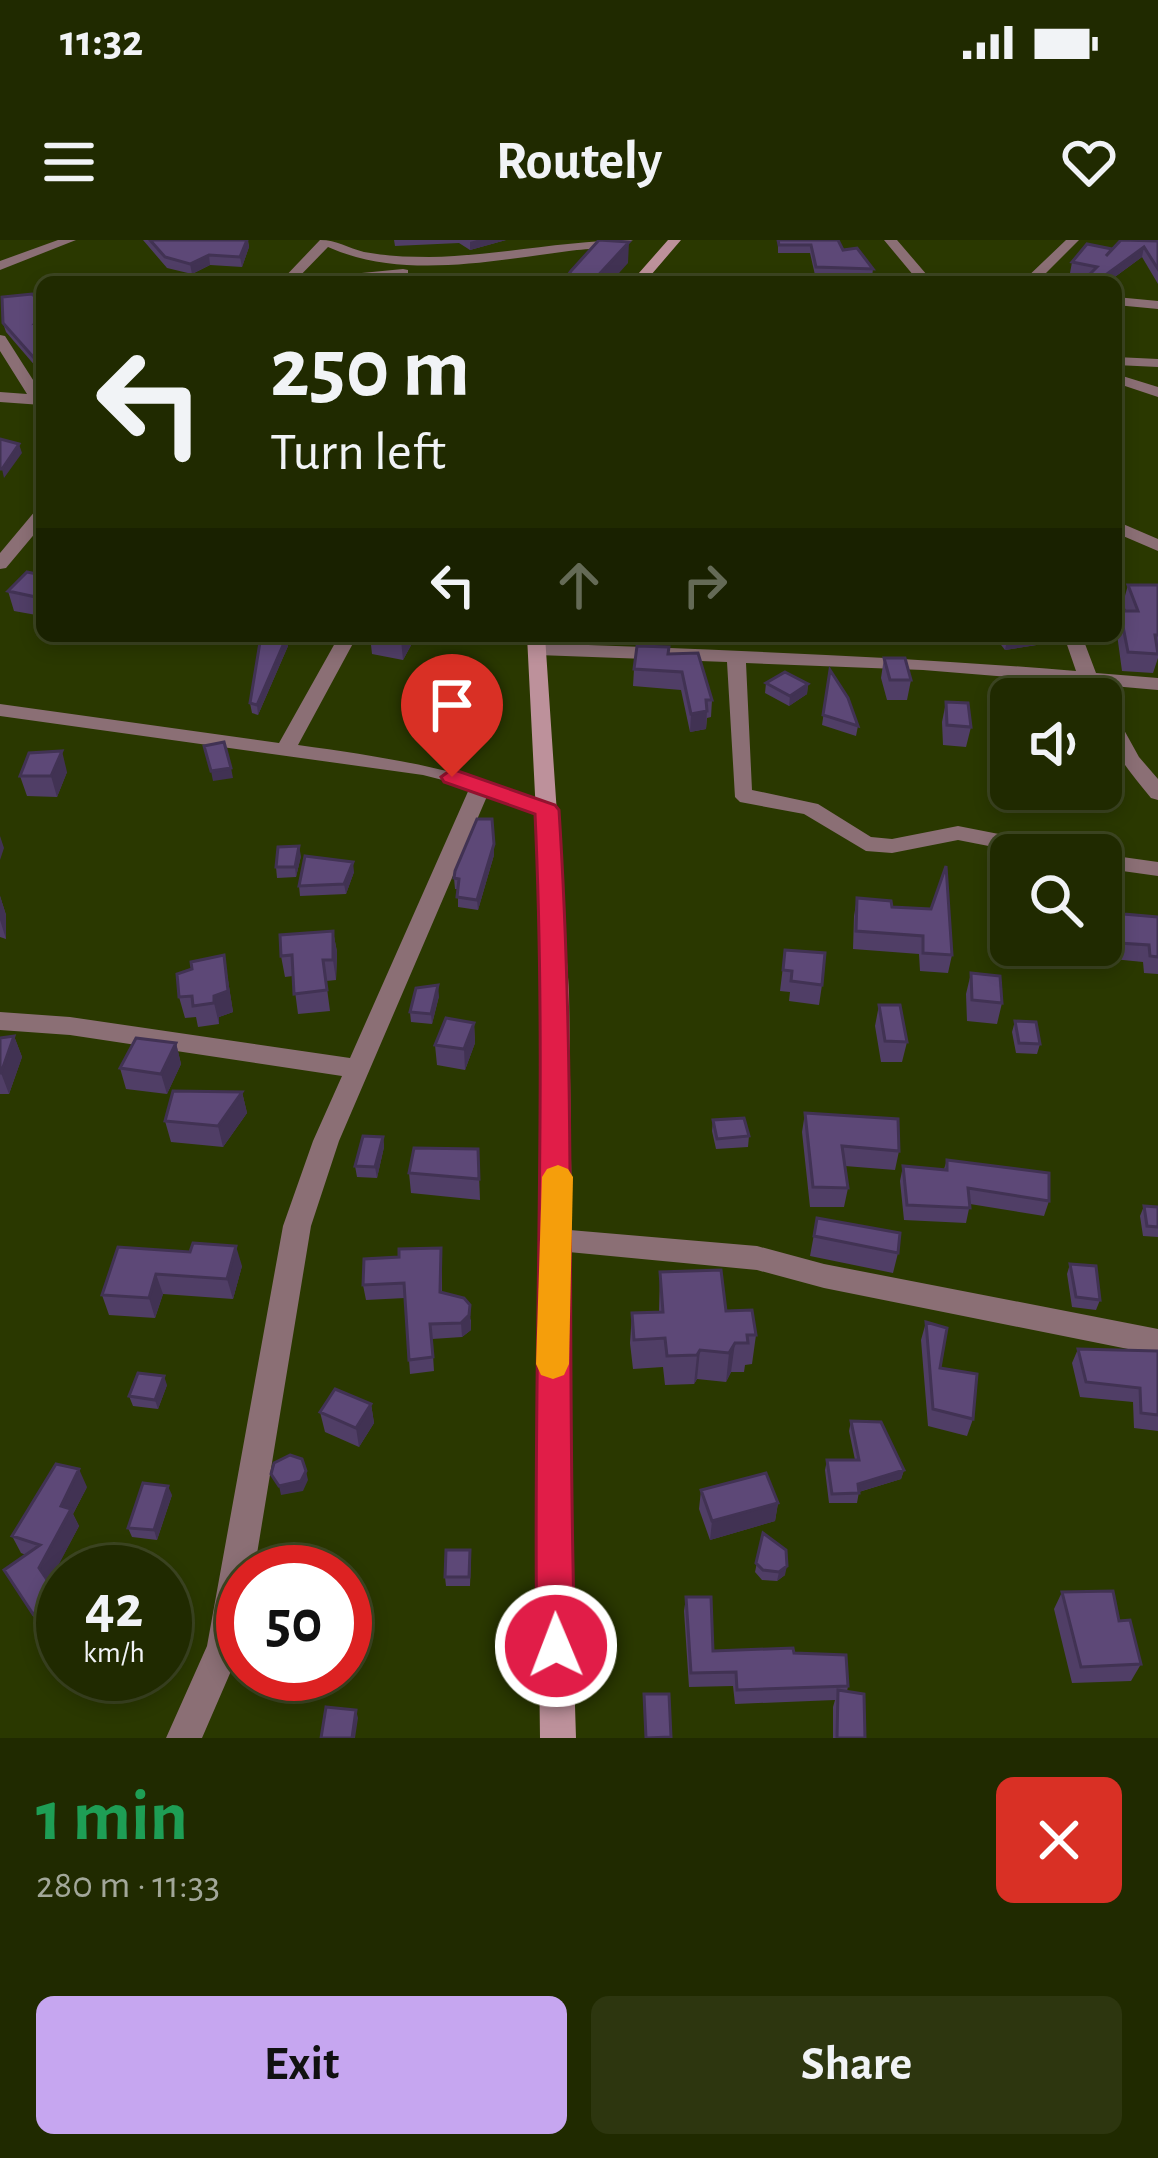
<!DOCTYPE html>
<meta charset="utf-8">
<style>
body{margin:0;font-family:"Alegreya Sans",sans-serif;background:#2d360f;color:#f1f3f6;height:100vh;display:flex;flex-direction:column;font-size:45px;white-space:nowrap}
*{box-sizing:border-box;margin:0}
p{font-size:39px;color:#a2a799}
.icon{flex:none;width:66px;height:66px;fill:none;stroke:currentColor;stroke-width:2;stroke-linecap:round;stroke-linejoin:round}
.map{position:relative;height:1498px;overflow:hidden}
.drawer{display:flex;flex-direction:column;background:#202a00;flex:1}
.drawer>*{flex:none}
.guide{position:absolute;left:36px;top:36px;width:1086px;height:366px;border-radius:18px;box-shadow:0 6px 18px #0003,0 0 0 3px #3d4622;background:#202a00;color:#f1f3f6;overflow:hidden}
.fabs{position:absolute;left:990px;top:438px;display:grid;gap:24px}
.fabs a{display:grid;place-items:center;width:132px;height:132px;border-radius:18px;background:#202a00;box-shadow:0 6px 18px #0003,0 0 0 3px #3d4622;font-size:60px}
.speed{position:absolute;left:36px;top:1305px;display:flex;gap:24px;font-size:60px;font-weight:700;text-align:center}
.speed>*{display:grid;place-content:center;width:156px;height:156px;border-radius:50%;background:#202a00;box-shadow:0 6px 18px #0003,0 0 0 3px #3d4622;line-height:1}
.speed small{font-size:30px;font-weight:400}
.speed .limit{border:18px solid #d22;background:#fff;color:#111}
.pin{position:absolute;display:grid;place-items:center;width:102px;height:102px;color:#fff;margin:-123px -51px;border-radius:50% 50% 50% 0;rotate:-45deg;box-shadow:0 0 12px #0007}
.pin .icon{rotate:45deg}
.me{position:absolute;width:132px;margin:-66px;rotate:359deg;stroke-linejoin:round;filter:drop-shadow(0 0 9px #0008)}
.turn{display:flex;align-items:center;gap:42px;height:252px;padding:0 36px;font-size:54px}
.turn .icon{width:156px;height:156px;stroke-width:2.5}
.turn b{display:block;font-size:84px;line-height:102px}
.lanes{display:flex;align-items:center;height:114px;padding:0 36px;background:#0003;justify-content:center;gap:60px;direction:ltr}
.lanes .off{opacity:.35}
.round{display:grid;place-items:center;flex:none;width:126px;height:126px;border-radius:18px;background:#2d360f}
.head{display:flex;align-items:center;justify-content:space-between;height:204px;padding:0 36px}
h1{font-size:72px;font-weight:600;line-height:90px;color:#1e9e55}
.action{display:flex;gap:24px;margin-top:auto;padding:24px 36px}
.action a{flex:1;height:138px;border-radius:18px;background:#c6a6f0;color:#111;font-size:48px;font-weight:600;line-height:138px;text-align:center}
.action a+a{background:#2d360f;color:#f1f3f6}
.status{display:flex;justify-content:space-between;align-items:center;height:84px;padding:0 60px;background:#202a00;direction:ltr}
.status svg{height:33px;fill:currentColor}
header{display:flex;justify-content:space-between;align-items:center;height:156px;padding:0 36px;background:#202a00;font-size:54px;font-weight:600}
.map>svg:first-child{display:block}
</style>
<div class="status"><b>11:32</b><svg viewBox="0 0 49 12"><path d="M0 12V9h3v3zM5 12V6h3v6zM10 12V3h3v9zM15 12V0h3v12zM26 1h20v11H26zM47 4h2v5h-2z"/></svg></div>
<header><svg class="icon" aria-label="menu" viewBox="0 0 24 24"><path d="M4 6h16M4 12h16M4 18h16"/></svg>Routely<svg class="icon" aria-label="heart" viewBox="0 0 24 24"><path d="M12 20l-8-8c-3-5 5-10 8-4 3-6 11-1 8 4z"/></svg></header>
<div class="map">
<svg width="1158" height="1498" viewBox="0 0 1158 1498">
<rect width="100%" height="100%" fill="#2a3800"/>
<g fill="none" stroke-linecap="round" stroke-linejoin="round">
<!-- minor -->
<path fill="#8b6f75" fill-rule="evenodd" d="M58,0h18l-76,30v-9z
M320,0c17,0 28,8 44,12 22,4 43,5 65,5 69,-1 136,-17 204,-17 -17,9 -43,8 -64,11 -78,10 -167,29 -241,-4l-34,35h-14z
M884,0h13l36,42h-14z
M1066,0h13l-42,42h-15z
M403,29l5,1v6l-105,6 7,-4z
M1116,57l42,4v8l-42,-4z
M0,95l5,1 37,58v11l-42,-3v-10l27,2 -27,-43z
M1116,117l42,2v8l-42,-2z
M1116,134l42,13v10l-42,-14z
M42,269v16l-36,43 -6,1v-16l36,-43z
M339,396h18l-59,109c94,13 168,25 257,60l3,5 -11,7 -59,-23 -149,347 -28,85 -57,346h-11l-2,76 -39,90h-36l41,-92 76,-420 30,-85 29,-65 -272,-41 -70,-5v-18l70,5 280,41 120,-271 -47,-12 -423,-59v-12l279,39z
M1064,396h18l14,37 62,5v12l-57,-5 -1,9h-14l-5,-11 -158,-13 -177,-7 6,127 66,14 53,33 21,2 66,-13 113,22 11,7h-47l-77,-15 -66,13 -26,-2 -62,-37 -64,-12 -5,-5 -8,-135 -189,-7 -9,-6 9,-6c180,7 359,13 538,28z
M1101,459l7,2 31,56 19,22v21l-7,-2c-25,-31 -50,-58 -50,-99z
M1101,614l57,8v14l-57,-8v-13h-4z
M558,989l199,17 67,18 334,65v26l-334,-67 -67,-18 -199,-19 -10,-3 -4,-8 4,-8z"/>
<!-- tertiary -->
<path fill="#8b6f75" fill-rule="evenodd" d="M1116,281l42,18v12l-42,-18z"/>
<!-- secondary -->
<path fill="#bd919b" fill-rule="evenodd" d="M668,0h13l-36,42h-14z
M527,396h18l24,356 3,248 -6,175 10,323h-36l-4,-323 8,-175 1,-248z"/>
</g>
<!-- wall -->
<path fill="#503e66" d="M143,0h105l1,7 -7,20 -32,-2 -18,9 -25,-6z
M394,0h112l-36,10 -11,-7 -64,3z
M778,0l65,10 30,19 -1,8 -57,-2 -5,-22h-32z
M1158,1v43l-16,-27 -34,25h-21l2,-6 -19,-3 2,-11 40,-13z
M42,62v65l-5,1 -31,-36 -3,-9z
M42,335v41l-28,-5 -6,-20z
M1128,345h30v73l-5,15 -31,-2 -6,-44 4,-16h6l-3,-8z
M287,396l1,10 -30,69 -6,-2 -2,-10z
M370,396h46l-13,24 -31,-6z
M994,396h57l-2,7 -44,7z
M668,414l44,46 -1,17 -4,1 -1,11 -16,3 -9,-42 -48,-4 1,-17z
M884,418l27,22 -4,20h-20l-6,-22z
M830,430l28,56 -2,10 -34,-11z
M766,443l42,1 -1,10 -18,12 -24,-13z
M946,462l25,25 -5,20 -23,-2 -1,-23z
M67,532l-10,25 -30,-1 -7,-20z
M1023,549h66l-2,7h-3l-3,11 -54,-2z
M494,615l-16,55 -20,-3v-18h-3l-1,-11z
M301,616l-5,21 -19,1 -1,-11z
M1101,627l23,47 34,3v57l-14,-1 -1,-11 -30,-3 -1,-7h-52l-2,-7h43z
M354,632l-8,22 -46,2 -1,-10z
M0,656l6,19v24l-6,-2z
M857,658l35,9 60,48 -4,18 -28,-2 -1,-17 -66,-5 1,-33z
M333,691l4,21 -1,28 -10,1 4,30 -32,3 -5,-38 -8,1 -4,-21z
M785,710l37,35 -3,20 -30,-4 1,-9 -10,-1z
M224,715l9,57 -14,5v7l-21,3 -2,-10 -11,1 -6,-21 13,-28z
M971,733l31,30 -5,21 -30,-3 -1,-27z
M439,756l-7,28 -21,-2 -1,-10z
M879,765l28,37 -5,20h-21l-6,-36z
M1015,781l25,23 -3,10 -21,-1 -4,-21z
M474,783l1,20 -10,27 -28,-5 -2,-20z
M14,796l8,21 -13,37h-9v-56z
M176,803l5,21 -14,30 -41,-5 -6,-21z
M242,852l5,21 -24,34 -52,-5 -6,-21z
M805,873l94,38 -4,19 -50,-4 3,22 -4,19h-34l-8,-75z
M713,880l36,16 -1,11 -32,2 -4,-18z
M383,897l1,10 -7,31 -20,-1 -2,-11z
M478,909l2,51 -69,-7 -2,-20z
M947,920l102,41 -5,15 -74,-12 -4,19 -62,-3 -4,-39 3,-15 41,3z
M1144,966l14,1v30l-15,-1 -3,-20z
M817,978l81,35 -5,20 -83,-17z
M190,1012l52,14 -9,33 -70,-5 -8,24 -46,-3 -7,-20z
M442,1022v31l29,27v10l-9,7 -30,2 2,32 -24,3 -5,-76 -39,2 -3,-15z
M1070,1024l30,36 -4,10 -24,-3 -5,-33z
M660,1032l66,39 30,24 -4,29 -7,1 -1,7h-13l-5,10 -29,-3 -3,5 -29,1 -2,-18 -30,2 -3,-26 2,-30 27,-1z
M926,1082l14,46 33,51 -6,17 -39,-10 -7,-86z
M1078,1109l80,2v80l-24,-3 -1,-26 -53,-5 -8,-34z
M167,1145l-9,24 -25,-3 -4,-10z
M371,1164l3,19 -15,24 -34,-15 -5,-20z
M851,1181l53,49 -3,9 -42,13 -2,11h-28l-4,-33 2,-10h28l-6,-29z
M87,1247l-14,27 6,12 -30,56 14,23v9l-21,16 -38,-60 22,-15 -5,-2 -9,-17z
M701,1250l77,13 -3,18 -65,19 -11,-31z
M172,1255l-15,45 -25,-3 -4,-9z
M763,1293l22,42 -8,6 -15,-1 -7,-8z
M471,1319l-1,27h-24l-1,-9z
M1062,1352l57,29 22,43 -10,17 -59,2 -18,-74z
M686,1357l27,54 81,2 54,33 -1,6 18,46h-32v-31l2,-7 -100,4 -2,-18 -44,1 -5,-76z"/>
<!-- shaded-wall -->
<path fill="#413253" d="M247,0l2,7 -7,20 -2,-10z
M477,0h29l-36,10v-8z
M629,2l-1,21 -17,19h-19z
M1144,7l-2,10 -34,25h-12z
M209,15l1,10 -18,9 -2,-10z
M42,117v10l-5,1 -2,-9z
M19,204l3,9 -18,25 -2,-9z
M42,350v26l-6,-19z
M287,396l1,10 -30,69 -1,-10z
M403,396h13l-13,24 -2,-20z
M1008,396h43l-2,7 -44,7z
M808,444l-1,10 -18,12 1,-10z
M707,471l-1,18 -16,3 1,-18z
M62,511l5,21 -10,25 -6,-21z
M231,528l2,10 -20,3 -2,-10z
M0,596l4,12 -4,12z
M494,604v11l-16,55 -1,-10z
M299,606l2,10 -5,21 -1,-10z
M353,622l1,10 -8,22 -2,-10z
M0,656l6,19v24l-6,-19z
M333,691l4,21 -1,28 -3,-20z
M224,715l9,57 -14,5v7l-5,-21z
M438,745l1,11 -7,28 -1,-10z
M474,783l1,20 -10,27 -1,-21z
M14,796l8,21 -13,37 -8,-21z
M176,803l5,21 -14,30 -6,-20z
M242,852l5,21 -24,34 -5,-21z
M383,897l1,10 -7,31 -2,-11z
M236,1006l6,20 -9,33 -6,-20z
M156,1034l7,20 -8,24 -6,-20z
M470,1065l1,25 -9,7 -1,-14z
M735,1103l-4,29 -5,10 3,-29z
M700,1110l-3,29 -3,5 3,-29z
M164,1136l3,9 -9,24 -3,-9z
M371,1164l3,19 -15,24 -3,-19z
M79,1229l8,18 -14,27 6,12 -31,59 -9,-17 22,-62z
M904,1230l-3,9 -46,14 3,-9z
M306,1231l2,9 -5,11 -22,4 -2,-9z
M168,1246l4,9 -15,45 -3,-10z
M778,1263l-3,18 -65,19 2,-19z
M787,1326l-2,9 -8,6 2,-9z
M58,1356l5,9v9l-21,16 -9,-16z
M356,1470l2,8 -3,20h-3z"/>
<!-- building -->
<path fill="#5d4877" stroke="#413253" stroke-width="3" d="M150,0h97l-7,17 -31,-2 -19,9 -25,-7z
M599,0l30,2 -37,40h-29l8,-11z
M778,0h60l5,10 14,-2 16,21 -57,-2 -5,-22h-32z
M1121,0l37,1v28l-14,-22 -48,35 -7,-7 8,-8 -25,-5 15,-18 25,5 -6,7z
M32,54l10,8v13l-6,7 6,-2v37l-7,2 -32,-36 -1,-26z
M0,199l19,5 -17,25h-2z
M27,332l15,3v15l-6,7 -28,-6z
M1128,345h30v50h-3l3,19 -30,-2 -8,-41h18z
M261,396h26l-30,69 -7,-2z
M377,396h26l-2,4z
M637,406l32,1 -1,7 30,-1 14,47h-6l1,11 -16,3 -9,-42 -48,-3z
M884,418h21l6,22h-21z
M830,430l18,28 10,28 -35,-11z
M785,432l23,12 -18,12 -24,-13z
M946,462l22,1 3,24 -24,-2z
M224,502l7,26 -20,3 -7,-25z
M62,511l-11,25h-31l9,-23z
M477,579h15l2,25 -17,56 -20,-3 2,-18 -5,-1 1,-7z
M299,606l-4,21h-19l2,-20z
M305,616l48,6 -9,22 -45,2z
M946,626l6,89 -29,-2v-17l-67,-5 1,-33 34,3 1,6 39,2z
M1101,627h6l17,47 34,3v40l-8,-1 -1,-11 -30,-2 -2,-8h-16z
M333,691v29h-10l4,30 -33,4 -2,-39 -11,1 -1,-21z
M785,710l40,3 -3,32 -31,-4 1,-10 -9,-1z
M224,715l4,36 -14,5v7l-21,3 -1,-10 -13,1 -2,-23 15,-5 -1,-7z
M971,733l29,3 2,27 -30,-3z
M438,745l-7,29 -21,-2 6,-24z
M879,765h21l7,37 -22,-1z
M446,778l28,5 -10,26 -29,-4z
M1015,781l21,1 4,22 -21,-1z
M14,796l-13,37h-1v-35z
M136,798l40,5 -15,31 -41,-6z
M173,851l69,1 -24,34 -53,-5z
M805,873l93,6 1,32 -57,-5 6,42 -35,-1z
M744,878l5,18 -32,3 -4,-19z
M363,896l20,1 -8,30 -20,-1z
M414,908l64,1 1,30 -70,-6z
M947,920l102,13v28l-81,-13 2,20 -63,-3 -4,-39 44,4z
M1144,966l14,1v20l-11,-1z
M817,978l83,15 -2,20 -84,-17z
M193,1003l43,3 -9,33 -71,-5 -7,24 -47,-3 16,-48 72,5z
M441,1008l-1,44 24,6 6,7 -1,10 -8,8 -31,1 3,33 -24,3 -5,-77 -41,2 1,-26 35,-2v-8z
M1070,1024l26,2 4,34 -24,-3z
M721,1030l5,41 26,-1 4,25h-9l1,8h-13l-6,10 -29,-3 -3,5 -30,1 -2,-18 -31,2 -2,-27 31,-1 -3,-40z
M926,1082l21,6 -7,40 37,6 -4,45 -40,-10z
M1078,1109l80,2v64l-17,-2 -1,-25 -54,-6z
M138,1133l26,3 -9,24 -26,-4z
M335,1149l36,15 -15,24 -36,-16z
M851,1181l30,1 23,48 -46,14 1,9 -27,1 -5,-34h32z
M290,1215l12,4 4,12 -5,10 -22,5 -8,-12 3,-11z
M56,1224l23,5 -18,37 10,3 -32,59 19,28 -25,18 -29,-44 36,-25 -28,-9z
M766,1233l12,30 -66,18 -11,-31z
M143,1243l25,3 -14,44 -26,-2z
M763,1293l23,17 1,16 -8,6 -16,-2 -7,-7z
M446,1310h24l-1,27h-24z
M1113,1351l6,30 11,-1 11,44 -60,3 -19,-75z
M686,1357h25l2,54 80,-3 1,5 52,2 2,31 -111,4 -1,-18 -45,1z
M838,1450l26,4 1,44h-28z
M644,1454h25l2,43 -25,1z
M326,1467l30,3 -4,28h-31z"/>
<!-- route -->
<path fill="#e11d48" stroke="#92132f" stroke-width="3" d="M452,529l103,36 4,5c18,279 7,557 16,836l-5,13 -14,6 -13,-6 -6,-13c-5,-278 11,-554 -2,-832l-91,-32 -3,-5z"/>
<!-- slow -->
<path fill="#f59e0b" d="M558,925l10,4 5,8 -4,187 -5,11 -11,4 -12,-4 -5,-11 6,-187 5,-8z"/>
</svg>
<div class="fabs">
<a><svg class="icon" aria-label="sound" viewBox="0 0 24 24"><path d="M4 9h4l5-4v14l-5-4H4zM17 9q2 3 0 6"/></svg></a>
<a><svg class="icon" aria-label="search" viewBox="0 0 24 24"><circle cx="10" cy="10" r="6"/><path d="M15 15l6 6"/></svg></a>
</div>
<div class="speed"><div>42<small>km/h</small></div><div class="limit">50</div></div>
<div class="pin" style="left:452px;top:537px;background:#d93025"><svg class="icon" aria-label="arrive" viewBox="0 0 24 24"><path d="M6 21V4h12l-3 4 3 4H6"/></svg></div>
<svg class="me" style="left:556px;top:1406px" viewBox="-20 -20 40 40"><circle r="17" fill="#e11d48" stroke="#fff" stroke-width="3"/><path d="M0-11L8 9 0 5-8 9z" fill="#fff"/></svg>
<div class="guide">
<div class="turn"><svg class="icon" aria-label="left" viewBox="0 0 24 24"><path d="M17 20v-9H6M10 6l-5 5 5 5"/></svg><div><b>250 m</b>Turn left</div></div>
<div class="lanes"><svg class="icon" aria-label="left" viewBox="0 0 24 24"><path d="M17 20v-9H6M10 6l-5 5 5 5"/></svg><svg class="icon off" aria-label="ahead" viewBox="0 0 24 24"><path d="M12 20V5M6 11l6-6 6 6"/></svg><svg class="icon off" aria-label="right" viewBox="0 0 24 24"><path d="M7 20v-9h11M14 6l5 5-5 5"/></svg></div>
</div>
</div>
<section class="drawer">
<div class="head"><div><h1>1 min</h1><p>280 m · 11:33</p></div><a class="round" style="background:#d93025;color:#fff"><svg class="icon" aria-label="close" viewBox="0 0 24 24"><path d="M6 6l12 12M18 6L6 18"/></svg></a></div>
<div class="action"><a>Exit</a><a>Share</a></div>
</section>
